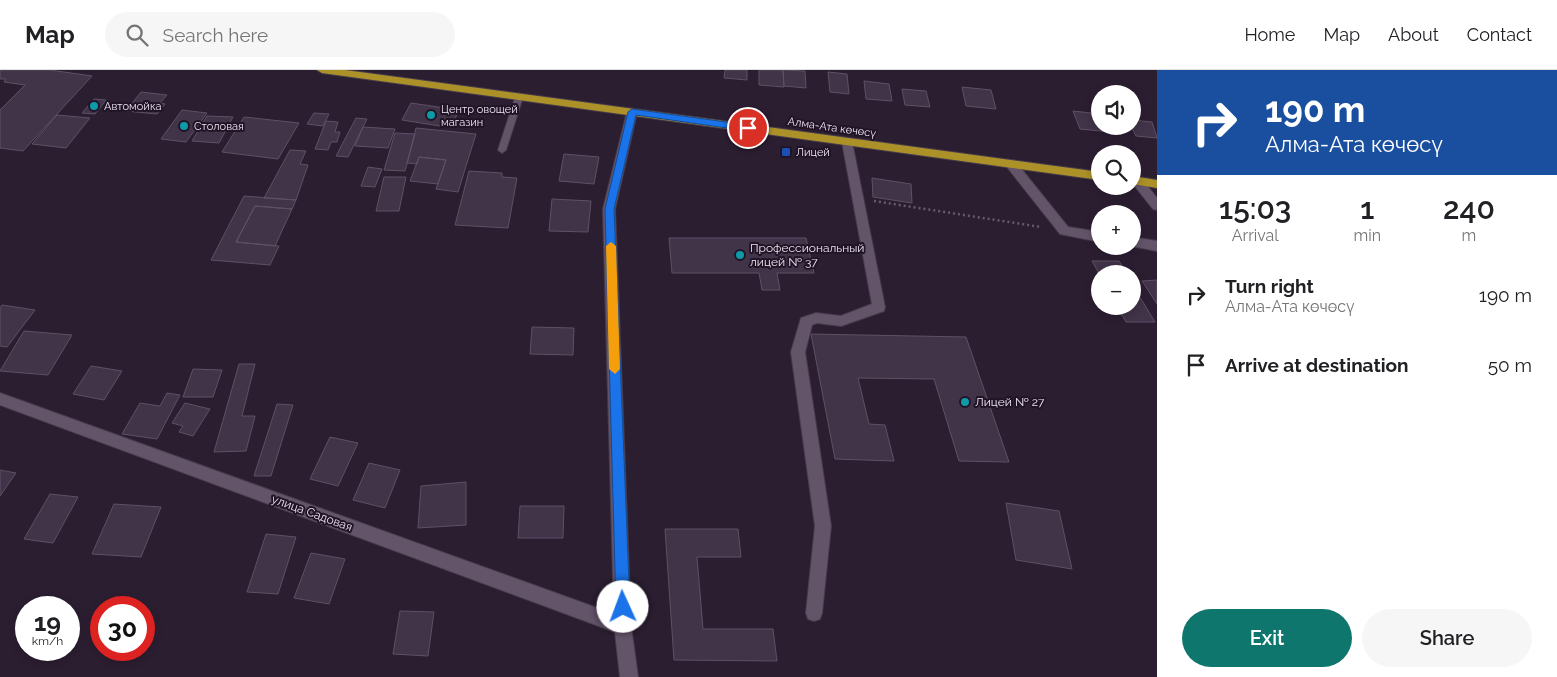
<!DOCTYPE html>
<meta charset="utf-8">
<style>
body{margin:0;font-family:Raleway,sans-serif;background:#f6f6f6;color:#202124;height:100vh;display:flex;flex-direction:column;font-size:19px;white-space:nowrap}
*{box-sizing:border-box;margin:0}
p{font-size:16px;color:#757577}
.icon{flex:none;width:28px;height:28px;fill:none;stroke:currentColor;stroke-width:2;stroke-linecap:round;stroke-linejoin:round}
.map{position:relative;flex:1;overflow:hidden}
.panel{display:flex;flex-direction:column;background:#fff;width:400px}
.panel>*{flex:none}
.banner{background:#1a4fa0;color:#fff;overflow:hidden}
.buttons{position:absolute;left:1091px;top:15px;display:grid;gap:10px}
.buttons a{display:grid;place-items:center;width:50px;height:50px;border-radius:50%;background:#fff;box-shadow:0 2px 8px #0003;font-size:25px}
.speed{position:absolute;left:15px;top:526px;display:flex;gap:10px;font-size:25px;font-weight:700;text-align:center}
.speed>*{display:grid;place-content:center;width:65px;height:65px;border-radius:50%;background:#fff;box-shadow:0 2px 8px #0003;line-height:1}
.speed small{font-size:12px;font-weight:400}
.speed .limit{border:8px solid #d22;background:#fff;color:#111}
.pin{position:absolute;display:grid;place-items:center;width:42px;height:42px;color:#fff;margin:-21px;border:2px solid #fff;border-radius:50%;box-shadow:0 1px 5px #0007}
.me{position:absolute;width:55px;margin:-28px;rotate:358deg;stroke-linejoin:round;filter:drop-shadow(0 0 4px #0008)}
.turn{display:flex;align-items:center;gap:18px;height:105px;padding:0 25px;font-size:22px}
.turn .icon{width:65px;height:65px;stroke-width:2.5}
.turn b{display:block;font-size:35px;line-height:42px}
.eta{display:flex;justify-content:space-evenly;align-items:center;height:85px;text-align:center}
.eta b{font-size:30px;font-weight:600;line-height:35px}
.button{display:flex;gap:10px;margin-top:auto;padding:10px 25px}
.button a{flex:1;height:58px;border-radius:30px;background:#0f766e;color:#fff;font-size:20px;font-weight:600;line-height:58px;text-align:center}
.button a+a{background:#f6f6f6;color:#202124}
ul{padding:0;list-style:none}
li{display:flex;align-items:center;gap:15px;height:70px;padding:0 25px}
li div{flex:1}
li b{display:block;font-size:19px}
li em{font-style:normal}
header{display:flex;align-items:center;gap:30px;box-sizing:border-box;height:70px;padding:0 25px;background:#fff;border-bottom:1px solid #e0e0e0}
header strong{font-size:24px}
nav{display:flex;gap:28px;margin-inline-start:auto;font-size:18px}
.search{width:350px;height:45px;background:#f6f6f6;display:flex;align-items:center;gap:12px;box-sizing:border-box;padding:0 18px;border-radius:28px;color:#757577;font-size:19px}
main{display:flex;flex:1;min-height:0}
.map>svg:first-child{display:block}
</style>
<header>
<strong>Map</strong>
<div class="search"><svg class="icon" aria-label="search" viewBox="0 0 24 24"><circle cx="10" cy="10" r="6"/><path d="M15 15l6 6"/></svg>Search here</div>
<nav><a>Home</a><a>Map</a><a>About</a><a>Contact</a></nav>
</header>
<main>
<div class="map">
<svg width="1157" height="607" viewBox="0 0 1157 607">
<rect width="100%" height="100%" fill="#2b1e31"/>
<!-- building -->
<path fill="#413348" stroke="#5e5066" d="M0,0h50l42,6 -69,75 -23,-3v-38l25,-25 -21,-3 2,-3h-6z
M725,0h22v10l-23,-2z
M759,0h24l1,17 -25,-2z
M783,0l22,1 1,17 -22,-2z
M828,2l19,2 2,20 -19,-2z
M864,11l25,3 3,17 -26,-2z
M962,17l29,3 5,19 -30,-3z
M902,19l24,2 4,16 -25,-2z
M141,22l26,3 -7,8 5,1 -8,10 -31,-3z
M94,29l12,1 -11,14 -13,-1z
M411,33l48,7 -5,11 -11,-2 -3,7 -38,-6z
M182,40l25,3 -21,29 -25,-3z
M1073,41l27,3v12h9l2,6 -31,-3z
M314,43l15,1 -6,12 -16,-2z
M57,45l33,3 -24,30 -34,-4z
M207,46l26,1 -14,26 -27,-2z
M244,47l55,6 -21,36 -56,-7z
M356,48l11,1 -19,38 -12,-1z
M1132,50l20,2 5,16 -21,-2 -5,-10z
M326,51l12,1 -3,10h5l-3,10h-6l-3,8 -13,-1z
M363,57l32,2 -7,19 -33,-2z
M416,58l60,6 -18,58 -22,-3 10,-29 -27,-3 -2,7 -10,-1z
M395,63l20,1 -10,37 -21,-1z
M290,80l16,1 -6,13 8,1 -12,35 -32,-2z
M564,84l35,3 -5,27 -35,-3z
M419,87l27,3 -8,24 -28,-3z
M368,97l14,2 -7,18 -14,-1z
M469,101l33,2v4l15,1 -9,50 -53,-3z
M384,107h22l-7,34h-23z
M872,108l39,6 1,19 -39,-6z
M244,126l52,4 -4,9 -37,-3 -19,36 43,4 -9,19 -59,-5z
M552,129l39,2 -3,31 -39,-1z
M255,136l37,3 -17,37 -39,-4z
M669,168h137l8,35h-37l3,17h-18l-3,-17h-87z
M1092,191h27l8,13 -27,1z
M1157,210v24l-15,-23z
M1132,214l23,38h-29l-9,-16h15z
M2,235l33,5 -28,37 -7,-1v-38z
M532,257l42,1 -1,27 -43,-1z
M24,261l48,4 -24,40 -48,-4z
M811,264l155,3 43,125 -50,-1 -25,-82 -76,-1 11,46 16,1 9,36 -59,-2z
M239,294h16l-13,52h13l-9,35 -32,1z
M91,296l31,5 -18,29 -31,-6z
M193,299l29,1 -9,27h-30z
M167,323l13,2 -23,44 -35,-5 18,-31 20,3z
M185,333l25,6 -17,27 -14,-4 4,-6 -11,-3z
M277,334l16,1 -22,71h-17z
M330,367l28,6 -20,43 -28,-7z
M369,393l31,7 -15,38 -32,-8z
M0,400l16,3 -16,23z
M466,412v43l-48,3 3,-42z
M50,424l28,3 -25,46 -29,-4z
M1006,433l53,8 13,58 -56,-9z
M114,434l47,3 -20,50 -49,-3z
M520,436h44l-1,32h-45z
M665,459h73l3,28h-44l6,72h70l4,32 -103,-1z
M266,464l30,3 -18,57 -31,-2z
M311,483l34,6 -16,45 -35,-6z
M400,541l34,1 -6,44 -35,-2z"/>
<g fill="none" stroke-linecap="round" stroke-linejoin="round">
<defs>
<path id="service" d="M516,25h3l4,2 -17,53 -4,3 -4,-3z"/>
<path id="minor" d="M632,39l5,3 -22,97 16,417 7,51h-18l-5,-45 -615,-227v-12l614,221 -11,-405 24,-97z
M847,68l5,4 33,165 -1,4 -43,15 -24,-3 -5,2 -7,27 26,174 -9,87 -2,6 -6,2 -6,-2 -2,-6 9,-87 -24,-174 10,-34 15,-5 25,3 31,-12 -30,-162z
M1011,90l4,1 53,66 32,5v10l-40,-8 -53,-67 -2,-3z
M1137,107l4,1 16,20v12l-4,-1 -20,-25 -1,-5z
M1132,167l25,4v10l-26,-5z"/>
<path id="trunk" d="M317,0h28l755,102v8l-778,-107z
M1132,106l25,4v8l-25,-4z"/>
</defs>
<!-- service casing -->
<use href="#service" stroke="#473c4c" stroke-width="2"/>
<!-- minor casing -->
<use href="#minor" stroke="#473c4c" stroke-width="2"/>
<!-- trunk casing -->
<use href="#trunk" stroke="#473c4c" stroke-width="2"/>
<!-- path -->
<path stroke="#675c6d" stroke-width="2.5" stroke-dasharray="2 3" stroke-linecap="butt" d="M874,131l167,26"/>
<!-- service -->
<use href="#service" fill="#63546a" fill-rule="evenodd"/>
<!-- minor -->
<use href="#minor" fill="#63546a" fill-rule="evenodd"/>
<!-- trunk -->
<use href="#trunk" fill="#ac9128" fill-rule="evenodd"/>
</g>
<!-- route -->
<path fill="#1a73e8" stroke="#114b97" d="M632,39l116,16 5,3 -5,3 -112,-16 -22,94 16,398 -2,5 -5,2 -5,-2 -2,-5 -11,-398 23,-97z"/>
<!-- slow -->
<path fill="#f59e0b" d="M611,172l5,4 4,123 -5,5 -6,-5 -3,-123z"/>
<!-- markers -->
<g fill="#0f9aa8" stroke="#211427" stroke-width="2">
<circle cx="94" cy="36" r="5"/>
<circle cx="431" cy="45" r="5"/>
<circle cx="184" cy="56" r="5"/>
<circle cx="740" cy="185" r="5"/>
<circle cx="965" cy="332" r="5"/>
</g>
<rect fill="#1a4fb4" stroke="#211427" stroke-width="2" x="781" y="77" width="10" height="10" rx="2.5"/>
<g text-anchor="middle" stroke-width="4" stroke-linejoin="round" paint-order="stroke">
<!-- far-poi labels -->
<g font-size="11" fill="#ebe3f0" stroke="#211427" text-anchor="start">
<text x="104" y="40">Автомойка</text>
<text x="441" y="43">Центр овощей<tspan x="441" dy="13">магазин</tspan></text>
<text x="194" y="60">Столовая</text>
<text x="796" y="86">Лицей</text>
</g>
<!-- far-street labels -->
<g font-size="11" fill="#ebe3f0" stroke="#211427">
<text transform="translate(832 57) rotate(8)" y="4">Алма-Ата көчөсү</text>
</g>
<!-- poi labels -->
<g font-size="12" fill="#ebe3f0" stroke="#211427" text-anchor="start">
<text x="750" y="182">Профессиональный<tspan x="750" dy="14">лицей № 37</tspan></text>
<text x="975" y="336">Лицей № 27</text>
</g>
<!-- street labels -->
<g font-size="12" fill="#ebe3f0" stroke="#211427">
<text transform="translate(312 443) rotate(20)" y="4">улица Садовая</text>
</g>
</g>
</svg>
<div class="buttons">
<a><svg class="icon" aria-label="sound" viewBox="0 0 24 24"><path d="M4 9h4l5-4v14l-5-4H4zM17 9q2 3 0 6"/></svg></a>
<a><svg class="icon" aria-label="search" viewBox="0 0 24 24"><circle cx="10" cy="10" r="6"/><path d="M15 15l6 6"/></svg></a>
<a>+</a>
<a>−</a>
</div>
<div class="speed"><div>19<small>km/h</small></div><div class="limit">30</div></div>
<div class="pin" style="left:748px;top:58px;background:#d93025"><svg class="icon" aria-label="arrive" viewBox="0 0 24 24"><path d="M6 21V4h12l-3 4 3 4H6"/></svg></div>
<svg class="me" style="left:623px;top:537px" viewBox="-20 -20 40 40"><circle r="19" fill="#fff"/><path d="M0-13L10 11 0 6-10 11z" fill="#1a73e8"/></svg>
</div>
<section class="panel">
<div class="banner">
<div class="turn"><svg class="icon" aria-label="right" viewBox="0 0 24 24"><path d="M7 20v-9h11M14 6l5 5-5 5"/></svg><div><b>190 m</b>Алма-Ата көчөсү</div></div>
</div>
<div class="eta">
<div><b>15:03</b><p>Arrival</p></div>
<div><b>1</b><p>min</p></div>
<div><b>240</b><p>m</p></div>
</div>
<ul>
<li><svg class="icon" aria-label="right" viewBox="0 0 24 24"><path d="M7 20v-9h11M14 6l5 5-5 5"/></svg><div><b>Turn right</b><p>Алма-Ата көчөсү</p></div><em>190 m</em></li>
<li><svg class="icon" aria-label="arrive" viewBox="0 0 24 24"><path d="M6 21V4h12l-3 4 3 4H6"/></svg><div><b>Arrive at destination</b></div><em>50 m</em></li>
</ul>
<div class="button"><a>Exit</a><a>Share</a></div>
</section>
</main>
